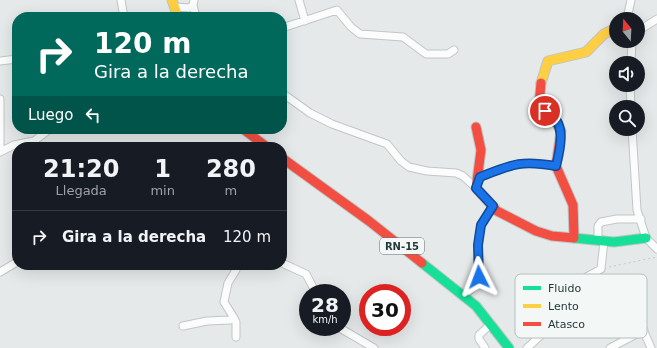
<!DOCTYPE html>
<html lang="es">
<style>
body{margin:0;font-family:"DejaVu Sans",sans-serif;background:#20242c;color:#f1f3f6;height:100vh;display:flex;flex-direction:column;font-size:15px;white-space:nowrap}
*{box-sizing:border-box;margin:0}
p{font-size:13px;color:#9ea1a6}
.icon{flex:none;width:22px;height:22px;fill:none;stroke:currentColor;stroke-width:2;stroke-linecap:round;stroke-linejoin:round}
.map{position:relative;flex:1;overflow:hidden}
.side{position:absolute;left:12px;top:142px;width:275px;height:128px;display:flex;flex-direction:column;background:#171b24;border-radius:16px;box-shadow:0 4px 16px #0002}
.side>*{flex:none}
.top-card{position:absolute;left:12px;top:12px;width:275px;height:122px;border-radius:16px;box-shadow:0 4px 16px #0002;background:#00695c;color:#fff;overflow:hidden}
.needle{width:26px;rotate:342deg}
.tools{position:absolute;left:609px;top:12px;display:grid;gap:8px}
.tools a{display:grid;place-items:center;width:36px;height:36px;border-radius:50%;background:#171b24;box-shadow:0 4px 16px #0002;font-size:20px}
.speed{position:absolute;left:299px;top:284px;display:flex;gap:8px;font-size:20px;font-weight:700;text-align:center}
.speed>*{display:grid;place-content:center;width:52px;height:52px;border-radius:50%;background:#171b24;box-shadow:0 4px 16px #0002;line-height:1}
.speed small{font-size:10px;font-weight:400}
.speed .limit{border:6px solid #d22;background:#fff;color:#111}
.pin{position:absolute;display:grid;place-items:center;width:34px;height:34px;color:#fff;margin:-17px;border:2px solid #fff;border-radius:50%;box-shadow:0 1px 4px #0007}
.me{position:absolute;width:44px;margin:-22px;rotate:357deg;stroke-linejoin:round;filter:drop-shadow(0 0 3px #0008)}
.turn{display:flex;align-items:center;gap:14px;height:84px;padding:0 16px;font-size:18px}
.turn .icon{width:52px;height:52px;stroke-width:2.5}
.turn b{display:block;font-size:28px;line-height:34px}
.then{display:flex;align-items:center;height:38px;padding:0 16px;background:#0003;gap:8px;font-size:15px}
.eta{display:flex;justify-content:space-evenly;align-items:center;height:68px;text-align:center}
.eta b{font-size:24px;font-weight:600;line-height:28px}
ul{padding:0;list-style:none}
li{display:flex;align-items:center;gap:12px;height:52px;padding:0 16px;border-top:1px solid #363941}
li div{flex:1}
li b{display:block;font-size:15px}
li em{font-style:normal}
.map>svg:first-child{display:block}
</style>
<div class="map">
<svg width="657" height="348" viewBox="0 0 657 348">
<rect width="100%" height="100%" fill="#e5e9e9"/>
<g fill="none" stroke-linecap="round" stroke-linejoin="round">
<defs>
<path id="street" d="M121,0l3,17
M299,0l6,21
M193,5l3,12
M175,7l14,1 4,-3 1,-5
M627,19l4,-19
M282,28l55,-18 14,17 9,7 43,3 23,17h22l6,-4
M638,31l19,-12
M0,61l17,-2
M631,63l1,-22
M630,85l1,22
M282,93l28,20 22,11 55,20 14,17 8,6 18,4 29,2 7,3 13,12
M0,99v53
M632,129l5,81 9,28 11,11
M0,152l14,-7 20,-4 16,-12
M480,177c33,-13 40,-17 76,-11
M598,241v-15l3,-4 16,-3h24
M282,263l24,11 10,19
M0,272l17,-10
M464,295l15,-13 -1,-37 3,-20 12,-19
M234,318l2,4v15
M607,322l32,-2 12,28
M183,326l24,-5 23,-1 4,-2 -10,-16 4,-19 8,-13v-5
M338,327l36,21
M485,348l-6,-9v-4l12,-11
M527,348l13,-12 39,-55 22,-12 3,-28
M610,348l34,-18"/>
<path id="fast" d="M574,238l40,4 32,-4
M422,263l54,43 33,42"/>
<path id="slow" d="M172,0l6,17
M541,83l7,-22 38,-9 18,-18 12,-6"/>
<path id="jam" d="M541,83l-2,22 12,8 10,18 -5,35 17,39 1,32
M476,127l5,23 -5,38 21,23 39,20 16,5 22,2
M243,129l24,18
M282,158l87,63 53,42"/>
</defs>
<!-- street casing -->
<use href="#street" stroke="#c2c6c6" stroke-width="9"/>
<!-- fast casing -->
<use href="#fast" stroke="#bfc5c4" stroke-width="11"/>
<!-- slow casing -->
<use href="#slow" stroke="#bfc5c4" stroke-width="11"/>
<!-- jam casing -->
<use href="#jam" stroke="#bfc5c4" stroke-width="11"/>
<!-- path -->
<path stroke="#c2c9c9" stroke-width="1" stroke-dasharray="2 3" stroke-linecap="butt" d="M609,267l48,-10"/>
<!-- street -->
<use href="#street" stroke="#fbfcfc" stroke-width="7"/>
<!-- fast -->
<use href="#fast" stroke="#16e098" stroke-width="9"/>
<!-- slow -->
<use href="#slow" stroke="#ffcf43" stroke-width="9"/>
<!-- jam -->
<use href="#jam" stroke="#f24e42" stroke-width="9"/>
</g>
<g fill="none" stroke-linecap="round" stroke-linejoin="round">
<defs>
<path id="route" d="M479,277l-1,-32 3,-20 12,-19 -17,-18 4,-11c33,-13 40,-17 76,-11 5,-19 11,-46 -11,-55"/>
</defs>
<!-- route casing -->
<use href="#route" stroke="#114b97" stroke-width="10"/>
<!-- route -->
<use href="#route" stroke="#1a73e8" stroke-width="7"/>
</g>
<g text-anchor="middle" stroke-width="3.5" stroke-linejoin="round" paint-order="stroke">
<!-- shield labels -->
<rect fill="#f3f8f7" stroke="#637373" stroke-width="1" x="380" y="238" width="44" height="16" rx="3"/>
<g font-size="10" font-weight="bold" fill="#253a3b">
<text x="402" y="250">RN-15</text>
</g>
</g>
<!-- legend -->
<rect x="515" y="274" width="132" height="64" rx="6" fill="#f3f8f7" stroke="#b5bfbf" stroke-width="1"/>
<rect x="523" y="286" width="18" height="4" fill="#16e098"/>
<rect x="523" y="304" width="18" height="4" fill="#ffcf43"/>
<rect x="523" y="322" width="18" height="4" fill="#f24e42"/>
<g font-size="11" fill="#253a3b">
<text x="548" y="292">Fluido</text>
<text x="548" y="310">Lento</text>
<text x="548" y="328">Atasco</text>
</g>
</svg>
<div class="tools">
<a><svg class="needle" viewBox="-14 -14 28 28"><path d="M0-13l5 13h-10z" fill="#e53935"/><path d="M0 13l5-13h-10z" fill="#9ea1a6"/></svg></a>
<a><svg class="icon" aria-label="sound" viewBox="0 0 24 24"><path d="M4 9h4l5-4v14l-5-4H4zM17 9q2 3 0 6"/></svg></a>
<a><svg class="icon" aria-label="search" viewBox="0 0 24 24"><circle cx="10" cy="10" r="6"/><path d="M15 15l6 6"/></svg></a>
</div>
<div class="speed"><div>28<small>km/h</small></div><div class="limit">30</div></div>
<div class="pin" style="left:545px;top:111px;background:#d93025"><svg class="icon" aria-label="arrive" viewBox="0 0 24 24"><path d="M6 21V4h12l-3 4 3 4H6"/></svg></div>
<svg class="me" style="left:479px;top:277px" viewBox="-20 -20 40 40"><path d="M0-17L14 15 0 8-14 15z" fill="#1a73e8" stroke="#fff" stroke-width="4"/></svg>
<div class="top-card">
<div class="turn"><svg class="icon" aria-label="right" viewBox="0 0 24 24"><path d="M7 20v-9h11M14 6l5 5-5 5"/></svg><div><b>120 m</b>Gira a la derecha</div></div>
<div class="then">Luego<svg class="icon" aria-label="left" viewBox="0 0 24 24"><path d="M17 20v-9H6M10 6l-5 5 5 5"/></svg></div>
</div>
<section class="side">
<div class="eta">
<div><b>21:20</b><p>Llegada</p></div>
<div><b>1</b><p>min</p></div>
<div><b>280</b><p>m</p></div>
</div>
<ul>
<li><svg class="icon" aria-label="right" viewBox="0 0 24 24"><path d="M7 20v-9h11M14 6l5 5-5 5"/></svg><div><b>Gira a la derecha</b></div><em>120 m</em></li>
</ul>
</section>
</div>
